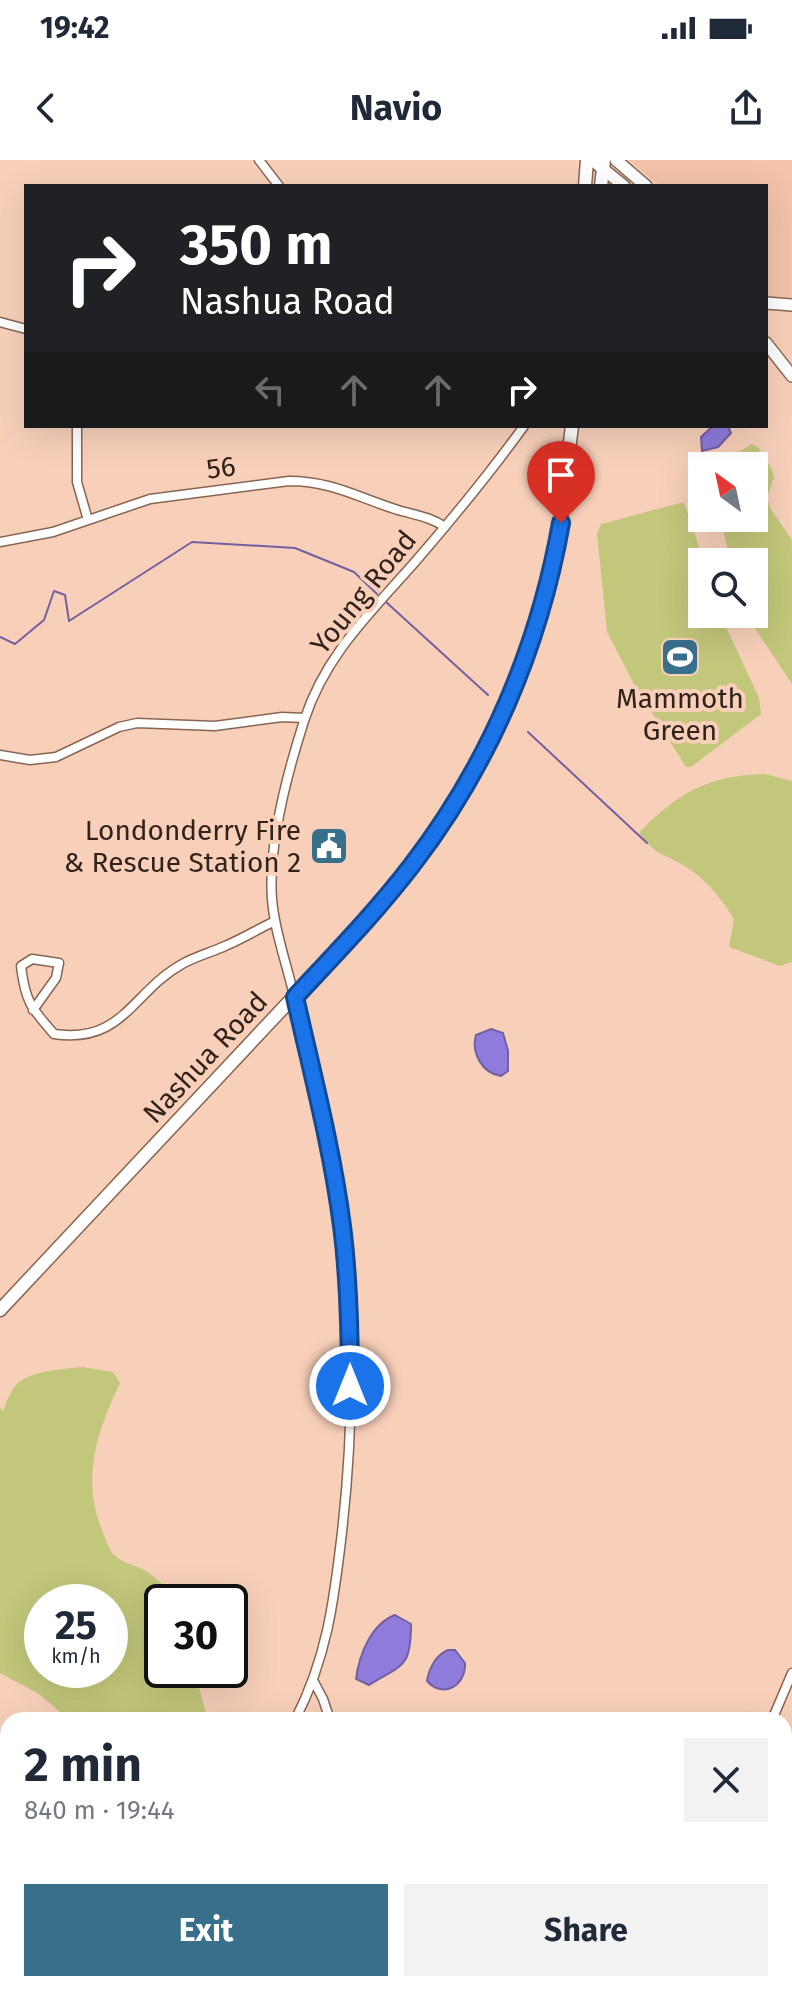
<!DOCTYPE html>
<meta charset="utf-8">
<style>
body{margin:0;font-family:"Fira Sans",sans-serif;background:#f2f2f3;color:#1f2937;height:100vh;display:flex;flex-direction:column;font-size:30px;white-space:nowrap}
*{box-sizing:border-box;margin:0}
p{font-size:26px;color:#747a83}
.icon{flex:none;width:44px;height:44px;fill:none;stroke:currentColor;stroke-width:2;stroke-linecap:round;stroke-linejoin:round}
.map{position:relative;flex:1;overflow:hidden}
.panel{position:absolute;left:0px;top:1552px;width:792px;height:280px;display:flex;flex-direction:column;background:#fff;border-radius:24px 24px 0 0;box-shadow:0 8px 32px #0002}
.panel>*{flex:none}
.top-card{position:absolute;left:24px;top:24px;width:744px;height:244px;border-radius:0px;box-shadow:0 8px 32px #0002;background:#202124;color:#fff;overflow:hidden}
.needle{width:52px;rotate:327deg}
.controls{position:absolute;left:688px;top:292px;display:grid;gap:16px}
.controls a{display:grid;place-items:center;width:80px;height:80px;border-radius:0px;background:#fff;box-shadow:0 8px 32px #0002;font-size:40px}
.speed{position:absolute;left:24px;top:1424px;display:flex;gap:16px;font-size:40px;font-weight:700;text-align:center}
.speed>*{display:grid;place-content:center;width:104px;height:104px;border-radius:50%;background:#fff;box-shadow:0 8px 32px #0002;line-height:1}
.speed small{font-size:20px;font-weight:400}
.speed .limit{border:4px solid #111;border-radius:12px;background:#fff;color:#111}
.pin{position:absolute;display:grid;place-items:center;width:68px;height:68px;color:#fff;margin:-82px -34px;border-radius:50% 50% 50% 0;rotate:-45deg;box-shadow:0 0 8px #0007}
.pin .icon{rotate:45deg}
.me{position:absolute;width:88px;margin:-44px;rotate:0deg;stroke-linejoin:round;filter:drop-shadow(0 0 6px #0008)}
.turn{display:flex;align-items:center;gap:28px;height:168px;padding:0 24px;font-size:36px}
.turn .icon{width:104px;height:104px;stroke-width:2.5}
.turn b{display:block;font-size:56px;line-height:68px}
.lanes{display:flex;align-items:center;height:76px;padding:0 24px;background:#0003;justify-content:center;gap:40px;direction:ltr}
.lanes .off{opacity:.35}
.round{display:grid;place-items:center;flex:none;width:84px;height:84px;border-radius:0px;background:#f2f2f3}
.summary{display:flex;align-items:center;justify-content:space-between;height:136px;padding:0 24px}
h1{font-size:48px;font-weight:700;line-height:60px}
.cta{display:flex;gap:16px;margin-top:auto;padding:16px 24px}
.cta a{flex:1;height:92px;border-radius:0px;background:#386f8a;color:#fff;font-size:32px;font-weight:700;line-height:92px;text-align:center}
.cta a+a{background:#f2f2f3;color:#1f2937}
.status{display:flex;justify-content:space-between;align-items:center;height:56px;padding:0 40px;background:#fff;direction:ltr}
.status svg{height:22px;fill:currentColor}
header{display:flex;justify-content:space-between;align-items:center;height:104px;padding:0 24px;background:#fff;font-size:36px;font-weight:700}
.map>svg:first-child{display:block}
</style>
<div class="status"><b>19:42</b><svg viewBox="0 0 49 12"><path d="M0 12V9h3v3zM5 12V6h3v6zM10 12V3h3v9zM15 12V0h3v12zM26 1h20v11H26zM47 4h2v5h-2z"/></svg></div>
<header><svg class="icon" aria-label="back" viewBox="0 0 24 24"><path d="M15 5l-7 7 7 7"/></svg>Navio<svg class="icon" aria-label="share" viewBox="0 0 24 24"><path d="M12 15V3M7 8l5-5 5 5M5 13v7h14v-7"/></svg></header>
<div class="map">
<svg width="792" height="1832" viewBox="0 0 792 1832">
<rect width="100%" height="100%" fill="#f8d0ba"/>
<!-- built -->
<path fill="#f2c3a9" d="M629,0h163v137h-26v-111h-106z"/>
<!-- green -->
<path fill="#c3c77b" fill-rule="evenodd" d="M752,284l6,3 13,21 3,9 -7,20 3,11 22,32v144l-36,-54 -7,-16h5v-52h-23l-11,-44h34v-52h-31l1,-5z
M684,342l20,60 -2,52h18l39,84 2,16 -70,53h-5l-53,-85 -26,-50 -10,-98 4,-10z
M765,614l27,7v181l-12,4 -51,-19 5,-28c-11,-18 -26,-37 -43,-49 -23,-16 -32,-11 -52,-37 38,-40 70,-58 126,-59z
M83,1207l30,5 7,11c-22,46 -38,92 -20,142 4,10 7,21 13,29 8,9 23,11 33,17 11,7 24,20 30,31h-14v68h32l14,50h-139l-30,-26 -39,-21v-266l3,4c4,-10 8,-22 16,-29 17,-12 45,-13 64,-15zM42,1442h68v68h-68z"/>
<!-- water -->
<path fill="#8e7bdb" stroke="#7260a1" stroke-width="2" d="M713,266h15l3,7 -13,14 -16,4 -1,-14z
M491,869l12,4 5,18v20l-7,5c-19,-3 -30,-23 -25,-41z
M395,1455l16,9c0,44 -8,40 -42,61l-13,-6c3,-24 15,-55 39,-64z
M448,1490h7l10,13c1,23 -22,36 -38,18 2,-13 9,-26 21,-31z"/>
<g fill="none" stroke-linecap="round" stroke-linejoin="round">
<!-- stream -->
<path stroke="#7260a1" stroke-width="2" d="M386,442l102,93
M0,477l15,7 29,-24 10,-29 11,4 4,26 123,-79 103,6 59,24 23,22
M528,572l119,111"/>
<defs>
<path id="street" d="M259,0l20,26
M0,162l26,7
M77,266v56l11,38
M0,382l53,-10 97,-33 139,-18c43,0 70,17 109,29 17,5 33,7 47,17
M0,595l30,5 26,-3 63,-30 18,-4 78,3 67,-9 23,1
M33,850l23,-32 3,-15 -27,-4 -11,7c4,35 10,42 33,68 70,10 78,-43 130,-71 13,-7 28,-11 41,-17 17,-7 33,-17 50,-25
M314,1522l9,17 7,21
M295,1560c32,-62 39,-119 47,-188 10,-89 12,-182 4,-272 -4,-48 -14,-96 -23,-144 -8,-46 -21,-91 -33,-136 -7,-27 -16,-54 -18,-81 -4,-53 16,-128 32,-178 21,-66 67,-109 111,-159 38,-44 75,-89 109,-136
M772,1560l20,-47
M721,1824l2,8
M90,1832l7,-8"/>
<path id="secondary" d="M592,0l32,26
M616,0l30,26
M766,143l26,2
M766,183l26,33"/>
<path id="primary" d="M585,26l2,-26
M601,26l3,-26
M0,1150l360,-384c90,-103 155,-209 189,-343 13,-52 16,-105 23,-157"/>
</defs>
<!-- street casing -->
<use href="#street" stroke="#886551" stroke-width="11"/>
<!-- secondary casing -->
<use href="#secondary" stroke="#886551" stroke-width="14"/>
<!-- primary casing -->
<use href="#primary" stroke="#886551" stroke-width="15"/>
<!-- street -->
<use href="#street" stroke="#fff" stroke-width="8"/>
<!-- secondary -->
<use href="#secondary" stroke="#fff" stroke-width="11"/>
<!-- primary -->
<use href="#primary" stroke="#fff" stroke-width="12"/>
</g>
<g fill="none" stroke-linecap="round" stroke-linejoin="round">
<defs>
<path id="route" d="M350,1226c0,-53 -1,-106 -8,-160 -10,-78 -30,-153 -47,-229 40,-43 81,-85 117,-132 77,-100 127,-218 149,-342"/>
</defs>
<!-- route casing -->
<use href="#route" stroke="#114b97" stroke-width="20"/>
<!-- route -->
<use href="#route" stroke="#1a73e8" stroke-width="14"/>
</g>
<!-- icons -->
<defs>
<symbol id="stadium-square" viewBox="-11 -11 22 22"><rect x="-9" y="-9" width="18" height="18" rx="4" fill="#386f8a" stroke="#f8d0ba"/><path d="M0-5a6.5 5 0 1 0 0 10a6.5 5 0 1 0 0-10ZM-3.5-1.8h7v3.6h-7Z" fill="#fff"/></symbol>
<symbol id="civic-square" viewBox="-11 -11 22 22"><rect x="-9" y="-9" width="18" height="18" rx="4" fill="#386f8a" stroke="#f8d0ba"/><path d="M-.6-6.5H3V-4.5H.6V-3L4-1V1h2V6H-6V1h2V-1L-.6-3ZM-1.2 2.5V6h2.4V2.5Z" fill="#fff"/></symbol>
</defs>
<g fill-rule="evenodd">
<use href="#stadium-square" x="658" y="475" width="44" height="44"/>
<use href="#civic-square" x="307" y="664" width="44" height="44"/>
</g>
<g text-anchor="middle" stroke-width="8" stroke-linejoin="round" paint-order="stroke">
<!-- street labels -->
<g font-size="28" fill="#31221a" stroke="#f8d0ba">
<text transform="translate(221 307) rotate(-7)" y="10">56</text>
<text transform="translate(363 432) rotate(-51)" y="10">Young Road</text>
<text transform="translate(205 897) rotate(-47)" y="10">Nashua Road</text>
</g>
<!-- poi labels -->
<g font-size="28" fill="#31221a" stroke="#f8d0ba">
<text x="680" y="548">Mammoth<tspan x="680" dy="32">Green</tspan></text>
<text x="301" y="680" text-anchor="end">Londonderry Fire<tspan x="301" dy="32">&amp; Rescue Station 2</tspan></text>
</g>
</g>
</svg>
<div class="controls">
<a><svg class="needle" viewBox="-14 -14 28 28"><path d="M0-13l5 13h-10z" fill="#e53935"/><path d="M0 13l5-13h-10z" fill="#747a83"/></svg></a>
<a><svg class="icon" aria-label="search" viewBox="0 0 24 24"><circle cx="10" cy="10" r="6"/><path d="M15 15l6 6"/></svg></a>
</div>
<div class="speed"><div>25<small>km/h</small></div><div class="limit">30</div></div>
<div class="pin" style="left:561px;top:363px;background:#d93025"><svg class="icon" aria-label="arrive" viewBox="0 0 24 24"><path d="M6 21V4h12l-3 4 3 4H6"/></svg></div>
<svg class="me" style="left:350px;top:1226px" viewBox="-20 -20 40 40"><circle r="17" fill="#1a73e8" stroke="#fff" stroke-width="3"/><path d="M0-11L8 9 0 5-8 9z" fill="#fff"/></svg>
<div class="top-card">
<div class="turn"><svg class="icon" aria-label="right" viewBox="0 0 24 24"><path d="M7 20v-9h11M14 6l5 5-5 5"/></svg><div><b>350 m</b>Nashua Road</div></div>
<div class="lanes"><svg class="icon off" aria-label="left" viewBox="0 0 24 24"><path d="M17 20v-9H6M10 6l-5 5 5 5"/></svg><svg class="icon off" aria-label="ahead" viewBox="0 0 24 24"><path d="M12 20V5M6 11l6-6 6 6"/></svg><svg class="icon off" aria-label="ahead" viewBox="0 0 24 24"><path d="M12 20V5M6 11l6-6 6 6"/></svg><svg class="icon" aria-label="right" viewBox="0 0 24 24"><path d="M7 20v-9h11M14 6l5 5-5 5"/></svg></div>
</div>
<section class="panel">
<div class="summary"><div><h1>2 min</h1><p>840 m · 19:44</p></div><a class="round"><svg class="icon" aria-label="close" viewBox="0 0 24 24"><path d="M6 6l12 12M18 6L6 18"/></svg></a></div>
<div class="cta"><a>Exit</a><a>Share</a></div>
</section>
</div>
